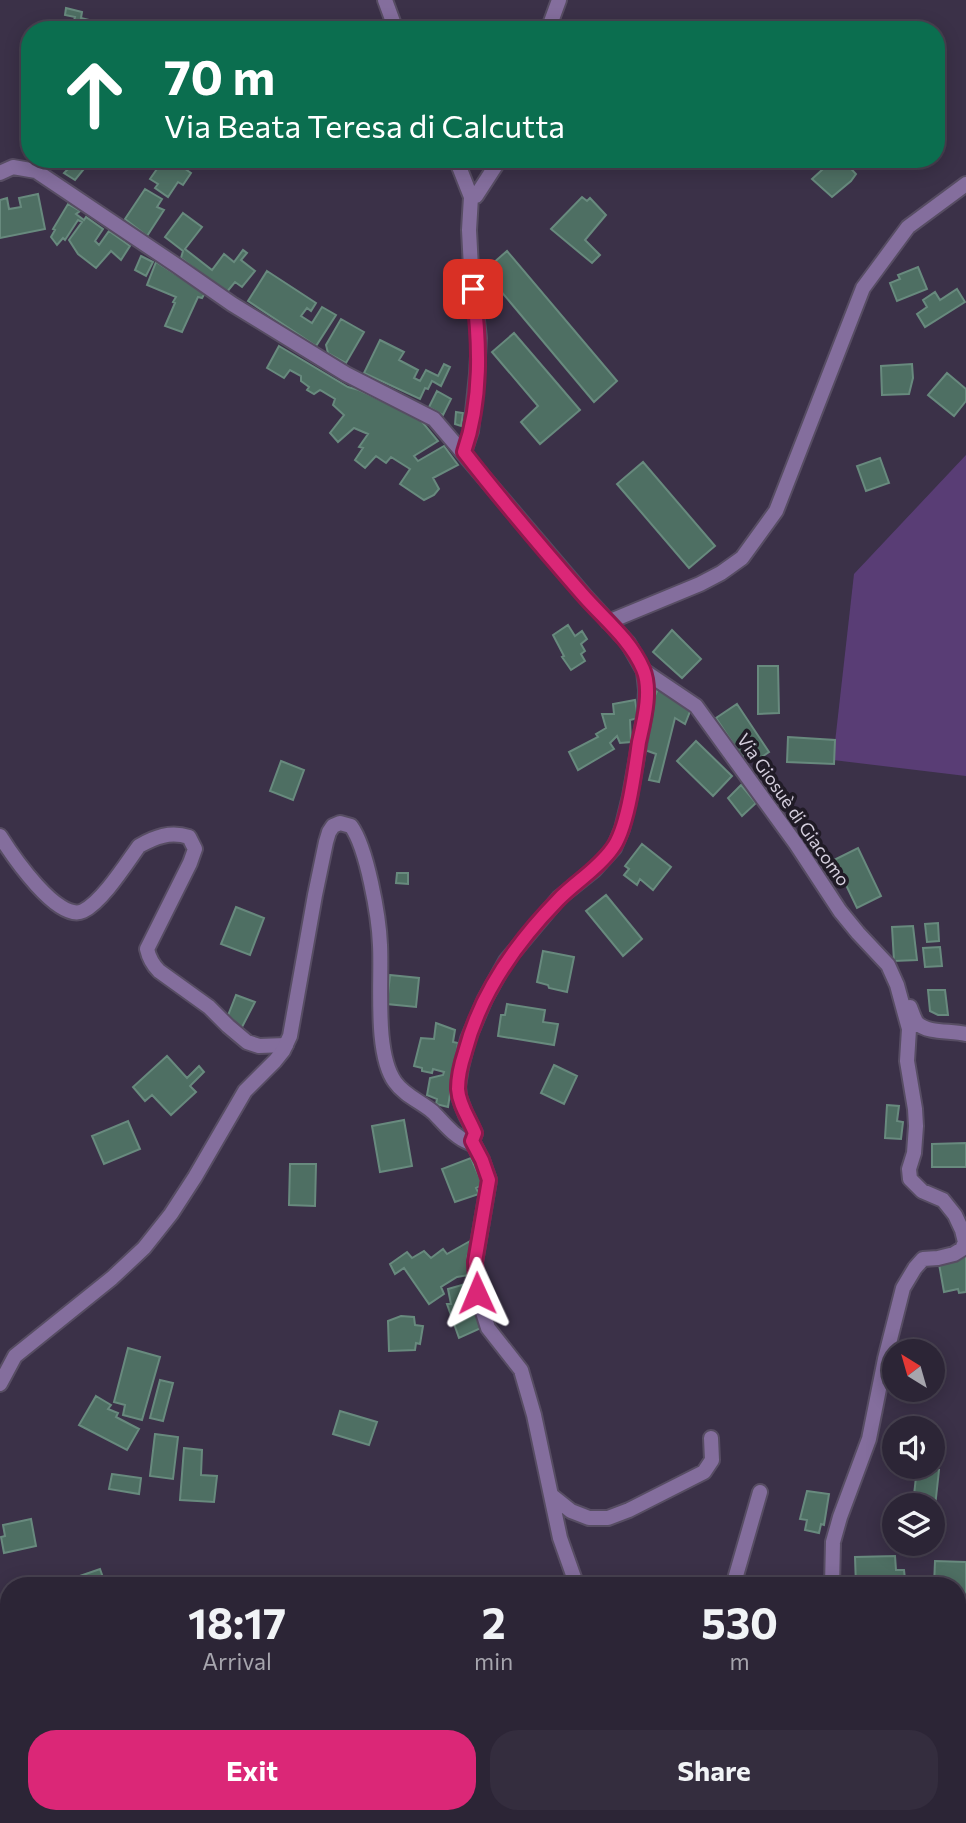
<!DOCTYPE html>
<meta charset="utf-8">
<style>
body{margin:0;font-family:Commissioner,sans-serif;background:#342d3e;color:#f1f3f6;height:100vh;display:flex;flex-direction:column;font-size:26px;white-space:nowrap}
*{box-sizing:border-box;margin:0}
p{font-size:23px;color:#a6a5ad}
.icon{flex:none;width:38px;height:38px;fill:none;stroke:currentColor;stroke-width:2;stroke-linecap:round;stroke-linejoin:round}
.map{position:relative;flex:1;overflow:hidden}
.panel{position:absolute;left:0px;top:1577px;width:966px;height:247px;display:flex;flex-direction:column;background:#2c2536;border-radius:28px 28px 0 0;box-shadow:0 4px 18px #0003,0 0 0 2px #484251}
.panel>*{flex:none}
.guide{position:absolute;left:21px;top:21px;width:924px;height:147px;border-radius:28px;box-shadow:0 4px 18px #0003,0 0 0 2px #484251;background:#0b6e4f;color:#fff;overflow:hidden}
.needle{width:46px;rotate:323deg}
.controls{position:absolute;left:882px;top:1339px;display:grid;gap:14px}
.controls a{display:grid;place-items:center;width:63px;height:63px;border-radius:50%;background:#2c2536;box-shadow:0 4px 18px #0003,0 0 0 2px #484251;font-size:35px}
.pin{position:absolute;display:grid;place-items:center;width:60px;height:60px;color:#fff;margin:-30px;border-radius:14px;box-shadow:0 4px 10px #0006}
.me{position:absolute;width:77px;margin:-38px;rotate:359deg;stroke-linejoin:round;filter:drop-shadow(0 0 5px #0008)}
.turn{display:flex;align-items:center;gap:24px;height:147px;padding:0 28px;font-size:32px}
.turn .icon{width:91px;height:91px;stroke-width:2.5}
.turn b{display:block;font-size:49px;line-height:60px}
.eta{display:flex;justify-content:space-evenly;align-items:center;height:119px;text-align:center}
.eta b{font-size:42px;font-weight:700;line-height:49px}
.button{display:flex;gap:14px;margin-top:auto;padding:14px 28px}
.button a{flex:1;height:80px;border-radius:28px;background:#db2777;color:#fff;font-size:28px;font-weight:700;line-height:80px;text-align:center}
.button a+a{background:#342d3e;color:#f1f3f6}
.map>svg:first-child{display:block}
</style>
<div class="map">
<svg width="966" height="1823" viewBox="0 0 966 1823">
<rect width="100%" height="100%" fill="#3b3148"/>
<!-- green -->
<path fill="#593d75" d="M966,455v321l-133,-16 21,-186z"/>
<!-- building -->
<path fill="#4e6f63" stroke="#688a7e" stroke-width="2" d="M66,8l16,4 -1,6 12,3 -2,9h-20l4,-13 -10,-2z
M72,159h20l-17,21 -11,-7 7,-7 -2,-3z
M164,159h7l20,14 -8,12 -5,-3 -10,15 -13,-9 3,-4 -8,-5z
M828,159h14l14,15 -5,7 -19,16 -20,-18 11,-10 -3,-2z
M145,189l17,10 -5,8 7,3 -17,26 -22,-17z
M38,194l7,35 -45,9v-38l7,-2 2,11 12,-2 -2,-9z
M582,197l5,4 3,-3 16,17 -21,25 15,15 -8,8 -41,-34z
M68,204l12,7 -4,3 8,6 2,-3 17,12 -8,12 4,4 10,-14 21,15 -9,14 -10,-9 -15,17 -18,-14 -9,-14 13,-18 -4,-2 -13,20 -2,-2 -6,7 -6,-8 4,-7 -2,-1z
M183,213l19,14 -17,22 27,21 12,-16 10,8 9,-12 4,3 -6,7 14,11 -13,16 -7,-5 -9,11 -45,-35 2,-7 -18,-14z
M507,251l110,130 -23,21 -110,-131z
M141,256l12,6 -7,14 -11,-6z
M156,262l49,31 -3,5 -4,-1 -16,35 -17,-6 10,-23 -2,-1 3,-5 -29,-12z
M918,267l9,22 -30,12 -7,-18 10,-4 -2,-4z
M267,271l49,32 -5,8 -4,-3 -6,8 11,7 10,-16 14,8 -20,31 -68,-45z
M957,289l8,13 -40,25 -8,-13 10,-7 -4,-7 12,-8 5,8z
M341,319l23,13 -18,31 -18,-10 -2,-8z
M514,333l66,77 -40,34 -19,-22 17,-16 -46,-54z
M380,340l24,12 -5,8 19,10 -4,8 6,3 6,-11 12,6 6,-12 6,3 -9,19 -9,-5 -4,8 -3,-1 -5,11 -56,-26z
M279,346l69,41 11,3 60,28 19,23 -24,15 4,5 26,-15 14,19 -25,13 6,11 -5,6 -10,5 -24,-16 10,-15 -19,-12 -5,6 -10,-7 -11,12 -10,-8 8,-12 -4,-1 9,-13 -14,-6 -16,14 -8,-9 14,-18 -11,-10 2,-6 -15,-9 -6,4 -7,-4 2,-3 -8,-6v-5l-11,-6 -6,8 -17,-10z
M912,364l1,14 -4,16 -27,1 -1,-29z
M947,373l19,16v12l-12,15 -26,-21z
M437,391l14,8 -8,16 -14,-8z
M456,412l7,1 -2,13 -6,-2z
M880,458l9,25 -23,8 -9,-25z
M643,462l72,84 -26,22 -72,-84z
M568,625l7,11 7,-5 5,8 -6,5 4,7 -4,3 4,7 -14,9 -9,-13 2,-1 -11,-21z
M672,630l29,29 -19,19 -29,-26z
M758,666h20l1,47 -21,1z
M658,689l33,20 -6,15 -10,-6 -16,64 -10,-2 7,-26 -11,-4 5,-21 -3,-2 4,-23z
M635,700l3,18 -8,2 1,22 -11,1 -3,-7 -7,7 4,6 -36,21 -9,-18 29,-15 -2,-3 10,-6 -4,-14h12l-1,-10z
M737,704l32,48 -13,9 -6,-9 -8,5 -26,-39z
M788,737l47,3 -1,24 -47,-2z
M696,741l36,35 -19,20 -36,-35z
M281,761l23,9 -11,30 -23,-9z
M741,785l15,18 -14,13 -14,-18z
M642,844l29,23 -18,23 -13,-11 -3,6 -13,-10 5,-6 -4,-3z
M858,848l23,48 -24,12 -23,-48z
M397,873h11v11l-12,-1z
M606,895l36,44 -19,17 -37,-45z
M236,907l28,11 -14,37 -29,-11z
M938,923l1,18 -12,1 -2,-18z
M913,926l4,34 -23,1 -2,-34z
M940,947l2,19 -17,1 -2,-19z
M543,951l31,6 -7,35 -18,-4 -1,-3 -11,-3z
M390,975l29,3 -3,29 -29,-3z
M928,990h17l3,25h-10l-8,-4z
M236,995l19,7 -14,27 -14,-11z
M507,1004l38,6 -2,12 15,2 -4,21 -56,-9 3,-21h4z
M436,1023l19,7 -2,12 5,1 -10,64 -12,-3 1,-5 -10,-4 3,-17 13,-3 1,-3 -11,-3 -1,4 -10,-2v-3l-8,-2 7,-28 13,1z
M167,1056l20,22 12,-12 5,6 -14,14 6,6 -25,23 -19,-20 -7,6 -12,-14z
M554,1065l23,11 -13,28 -23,-11z
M887,1105l12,1 -2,15 6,1 -2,17 -16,-1z
M887,1105l12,1 -2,15 6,1 -2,17 -16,-1z
M404,1120l8,46 -32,6 -8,-46z
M128,1121l12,28 -36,15 -12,-28z
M966,1143v24h-34v-23z
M471,1158l12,27 -7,3 3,6 -24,8 -13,-33z
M290,1164h26l-1,42 -26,-1z
M472,1240l-5,18 2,17 -12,2 -16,10 3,7 -15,10 -25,-36 -9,6 -5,-10 17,-12 5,6 12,-7 7,7 12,-9 4,5z
M966,1254v38l-7,1 -1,-4 -14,3 -5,-28z
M469,1283l12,45 -22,10 -12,-34h4l-3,-15z
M401,1316l13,1 1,8 8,1 -3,18 -4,-1 -1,7 -26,1 -1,-30z
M128,1348l32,9 -18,63 -19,-5 2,-10 -11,-3z
M160,1380l13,3 -10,38 -13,-3z
M96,1396l15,9 -3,4 10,4 -2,4 23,12 -12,21 -48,-25z
M340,1411l37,11 -8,23 -36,-11z
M155,1434l23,3 -5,42 -23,-3z
M184,1448l18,2 -1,25 16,1 -3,26 -34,-2z
M917,1468l22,2 -4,37h-2v-2l-20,-1z
M112,1474l29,4 -2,16 -30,-5z
M807,1491l22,3 -5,31 -3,-1 -2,9 -14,-3 2,-10 -7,-1z
M31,1519l5,27 -32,7 -3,-16 4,-1 -2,-11z
M895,1556l1,14h8l1,9h-9v7h-40l-1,-29z
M935,1561l31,1v39h-9v-15h-23z
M100,1569l6,17h-23l-3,-10z
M899,1815h16v8h-34v-3l18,1z"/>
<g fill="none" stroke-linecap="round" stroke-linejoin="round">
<defs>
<path id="minor" d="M385,0l11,30
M548,30l11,-30
M456,159l15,38 -2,33 2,38 8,70 -2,36 -6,57 -7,21
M471,197l5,-1 24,-37
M644,671l52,35 100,138 44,67 18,22 30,32 9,20 12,44 -2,32 8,48 1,17 -2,27 -5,16 1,10 12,12 21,9 12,15 7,15 3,12 -3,7 -8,5 -16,4 -15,1 -8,9 -12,20 -18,71 -16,80 -29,78 -7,25 -1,44
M0,836c12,19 58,87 83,75 19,-9 43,-47 56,-65 16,-9 31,-15 50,-9l6,12 -5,14 -43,86c2,9 5,15 12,22l50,36 19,19 19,16 12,4 27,-1
M910,1007c2,5 4,12 7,16 11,11 35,7 49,11
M472,1141l10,19 7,20 -14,82 2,31 11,35 33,42 13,45 26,123 17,48
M551,1495l20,16 18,7h19l21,-8 75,-38 8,-12 -1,-22
M733,1586l27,-94
M777,1815l25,8
M831,1823l10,-8"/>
<path id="tertiary" d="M0,173l13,-6 23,4 140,94 56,39 114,70 88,45 151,177 43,47 16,28 2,19 -1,22 -15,84 -8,33 -8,19 -20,22 -35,28 -53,63 -21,38 -17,40 -7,28 -3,19 1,11 7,18 9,18 -3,8 -2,2c-16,-6 -26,-20 -37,-31 -12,-10 -29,-17 -38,-30 -21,-29 -13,-101 -15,-137 -1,-28 -13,-97 -29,-119l-11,-3 -7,3 -4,6 -3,10 -11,53 -25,141 -7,15 -8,10 -30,30 -50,86 -24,37 -27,34 -32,30 -97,78 -15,28
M608,622l92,-38 21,-11 21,-15 34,-47 87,-223 45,-61 58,-43"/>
</defs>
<!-- minor casing -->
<use href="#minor" stroke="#574d63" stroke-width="18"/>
<!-- tertiary casing -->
<use href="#tertiary" stroke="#574d63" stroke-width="18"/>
<!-- minor -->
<use href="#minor" stroke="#846e9d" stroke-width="14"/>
<!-- tertiary -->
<use href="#tertiary" stroke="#846e9d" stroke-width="14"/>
</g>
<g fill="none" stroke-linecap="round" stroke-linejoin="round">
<defs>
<path id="route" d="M473,289c7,54 9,111 -9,163 38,49 78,96 119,143 21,24 47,44 60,74 9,21 1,51 -4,73 -4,27 -11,87 -27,107 -15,21 -37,33 -54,51 -42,43 -78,94 -93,152 -4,12 -7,24 -7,37 1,16 11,29 17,44l-3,8 10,19 7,20 -14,82 2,31"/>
</defs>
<!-- route casing -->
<use href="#route" stroke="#8e194d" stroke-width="18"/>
<!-- route -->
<use href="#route" stroke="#db2777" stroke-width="12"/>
</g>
<g text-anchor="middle" stroke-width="7" stroke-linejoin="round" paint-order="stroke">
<!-- street labels -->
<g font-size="18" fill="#d4cedd" stroke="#201b26">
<text transform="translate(793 810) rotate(55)" y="6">Via Giosuè di Giacomo</text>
</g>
</g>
</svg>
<div class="controls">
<a><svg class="needle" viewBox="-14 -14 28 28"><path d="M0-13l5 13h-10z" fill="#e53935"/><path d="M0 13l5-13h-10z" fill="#a6a5ad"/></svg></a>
<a><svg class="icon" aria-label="sound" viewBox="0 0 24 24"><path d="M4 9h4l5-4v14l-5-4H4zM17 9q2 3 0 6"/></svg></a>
<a><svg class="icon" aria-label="layers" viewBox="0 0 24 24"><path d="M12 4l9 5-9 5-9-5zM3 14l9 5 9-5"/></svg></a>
</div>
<div class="pin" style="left:473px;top:289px;background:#d93025"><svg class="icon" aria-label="arrive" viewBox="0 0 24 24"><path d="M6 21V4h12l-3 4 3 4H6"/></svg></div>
<svg class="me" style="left:477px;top:1293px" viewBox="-20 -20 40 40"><path d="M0-17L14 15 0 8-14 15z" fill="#db2777" stroke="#fff" stroke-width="4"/></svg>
<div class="guide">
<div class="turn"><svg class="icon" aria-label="ahead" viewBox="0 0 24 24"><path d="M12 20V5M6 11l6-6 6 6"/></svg><div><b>70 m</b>Via Beata Teresa di Calcutta</div></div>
</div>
<section class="panel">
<div class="eta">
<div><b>18:17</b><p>Arrival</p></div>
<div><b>2</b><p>min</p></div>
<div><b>530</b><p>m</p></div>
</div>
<div class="button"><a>Exit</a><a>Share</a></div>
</section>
</div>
